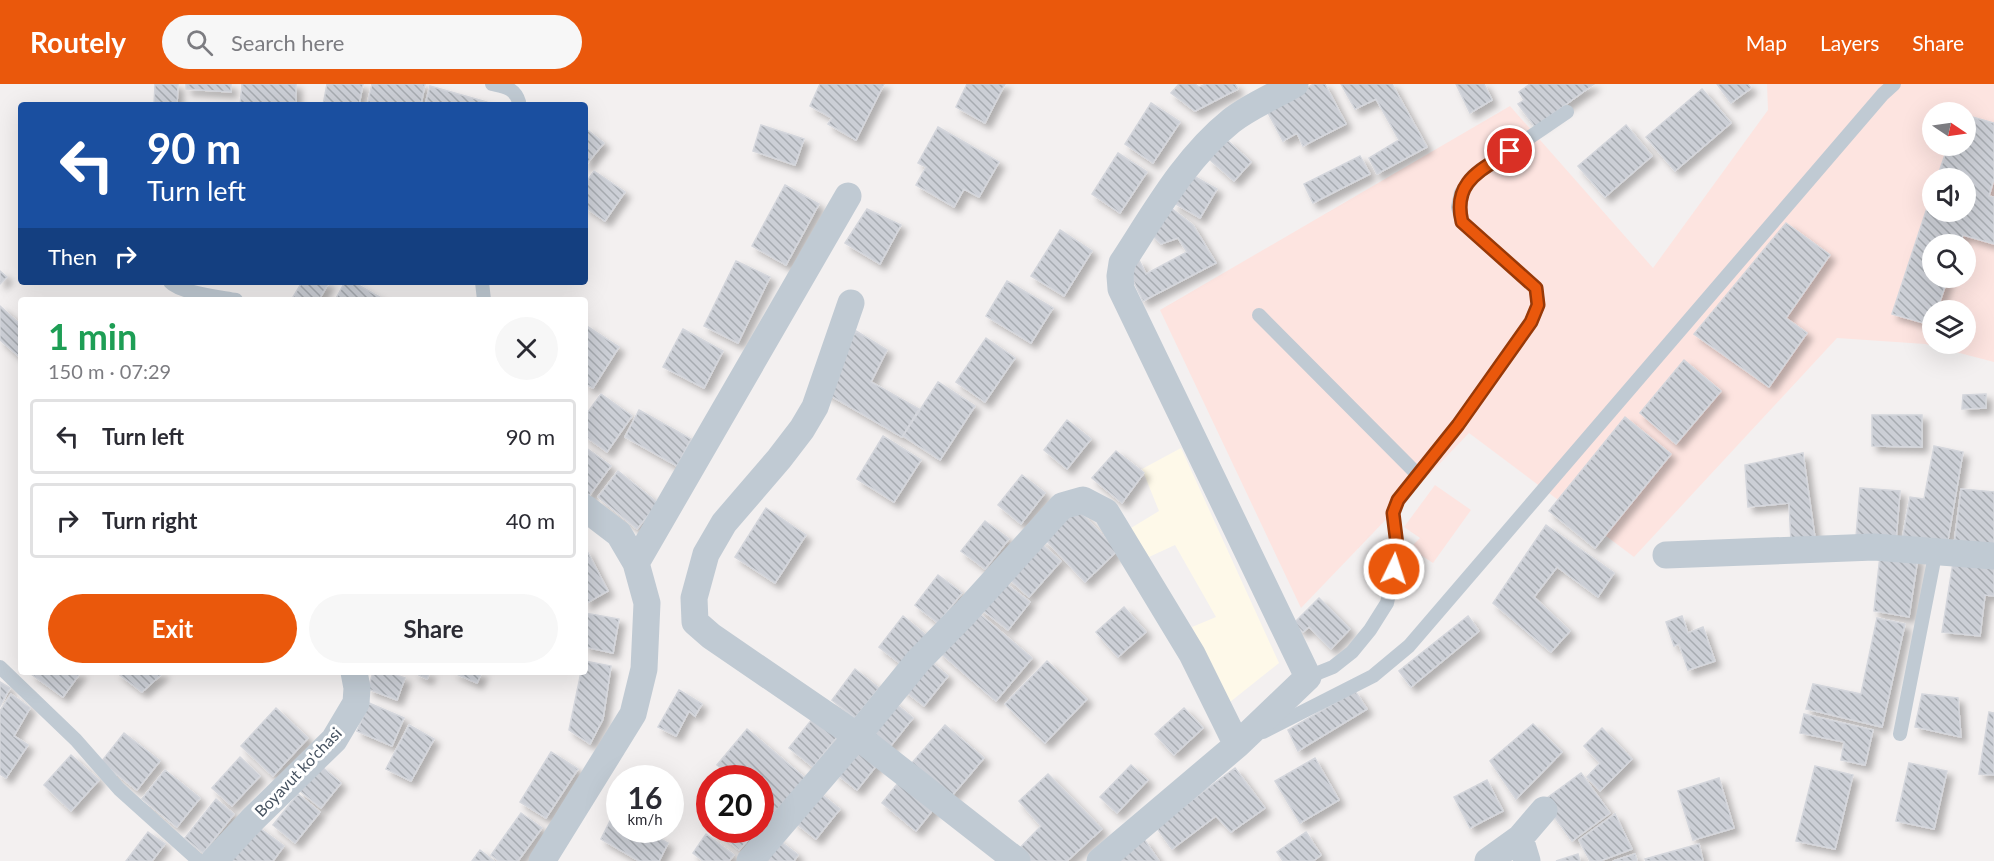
<!DOCTYPE html>
<meta charset="utf-8">
<style>
body{margin:0;font-family:Lato,sans-serif;background:#f7f7f7;color:#2b2b33;height:100vh;display:flex;flex-direction:column;font-size:22px;white-space:nowrap}
*{box-sizing:border-box;margin:0}
p{font-size:20px;color:#7c7c81}
.icon{flex:none;width:33px;height:33px;fill:none;stroke:currentColor;stroke-width:2;stroke-linecap:round;stroke-linejoin:round}
.map{position:relative;flex:1;overflow:hidden}
.details{position:absolute;left:18px;top:213px;width:570px;height:378px;display:flex;flex-direction:column;background:#fff;border-radius:6px;box-shadow:0 6px 24px #0002}
.details>*{flex:none}
.banner{position:absolute;left:18px;top:18px;width:570px;height:183px;border-radius:6px;box-shadow:0 6px 24px #0002;background:#1a4fa0;color:#fff;overflow:hidden}
.needle{width:39px;rotate:103deg}
.fabs{position:absolute;left:1922px;top:18px;display:grid;gap:12px}
.fabs a{display:grid;place-items:center;width:54px;height:54px;border-radius:50%;background:#fff;box-shadow:0 6px 24px #0002;font-size:30px}
.speed{position:absolute;left:606px;top:681px;display:flex;gap:12px;font-size:30px;font-weight:700;text-align:center}
.speed>*{display:grid;place-content:center;width:78px;height:78px;border-radius:50%;background:#fff;box-shadow:0 6px 24px #0002;line-height:1}
.speed small{font-size:15px;font-weight:400}
.speed .limit{border:9px solid #d22;background:#fff;color:#111}
.pin{position:absolute;display:grid;place-items:center;width:51px;height:51px;color:#fff;margin:-26px;border:3px solid #fff;border-radius:50%;box-shadow:0 2px 6px #0007}
.me{position:absolute;width:66px;margin:-33px;rotate:4deg;stroke-linejoin:round;filter:drop-shadow(0 0 4px #0008)}
.turn{display:flex;align-items:center;gap:21px;height:126px;padding:0 30px;font-size:27px}
.turn .icon{width:78px;height:78px;stroke-width:2.5}
.turn b{display:block;font-size:42px;line-height:51px}
.then{display:flex;align-items:center;height:57px;padding:0 30px;background:#0003;gap:12px;font-size:22px}
.round{display:grid;place-items:center;flex:none;width:63px;height:63px;border-radius:32px;background:#f7f7f7}
.head{display:flex;align-items:center;justify-content:space-between;height:102px;padding:0 30px}
h1{font-size:36px;font-weight:700;line-height:45px;color:#1e9e55}
.primary-button{display:flex;gap:12px;margin-top:auto;padding:12px 30px}
.primary-button a{flex:1;height:69px;border-radius:36px;background:#ea580c;color:#fff;font-size:24px;font-weight:700;line-height:69px;text-align:center}
.primary-button a+a{background:#f7f7f7;color:#2b2b33}
ul{padding:0;list-style:none}
li{display:flex;align-items:center;gap:18px;height:75px;margin:0 12px 9px;padding:0 18px;border:3px solid #e1e1e2;border-radius:6px}
li div{flex:1}
li b{display:block;font-size:22px}
li em{font-style:normal}
header{display:flex;align-items:center;gap:36px;box-sizing:border-box;height:84px;padding:0 30px;background:#ea580c;color:#fff}
header strong{font-size:28px}
nav{display:flex;gap:33px;margin-inline-start:auto;font-size:21px}
.search{width:420px;height:54px;background:#f7f7f7;display:flex;align-items:center;gap:15px;box-sizing:border-box;padding:0 21px;border-radius:33px;color:#7c7c81;font-size:22px}
.map>svg:first-child{display:block}
</style>
<header>
<strong>Routely</strong>
<div class="search"><svg class="icon" aria-label="search" viewBox="0 0 24 24"><circle cx="10" cy="10" r="6"/><path d="M15 15l6 6"/></svg>Search here</div>
<nav><a>Map</a><a>Layers</a><a>Share</a></nav>
</header>
<div class="map">
<svg width="1994" height="777" viewBox="0 0 1994 777">
<defs>
<pattern id="building-back-hatch" width="6" height="6" patternUnits="userSpaceOnUse" patternTransform="scale(1.5)"><rect width="6" height="6" fill="#cccfd6"/><path d="M-1 5l2 2M0 0l6 6M5-1l2 2" fill="none" stroke="#a7abb1"/></pattern>
<filter id="shadow"><feDropShadow dx="5.5" dy="5.5" stdDeviation="3" flood-color="#0004"/></filter>
</defs>
<rect width="100%" height="100%" fill="#f3f0f0"/>
<!-- commercial -->
<path fill="#fef9e9" d="M1181,364l98,215 -49,39 -38,-75 24,-10 -41,-72 -26,12 -18,-29 28,-17 -17,-42z"/>
<!-- medical -->
<path fill="#fde4e0" fill-rule="evenodd" d="M1767,0h227v278l-69,-18 -88,-6 -203,219 -165,-124 -168,175 -141,-298 350,-204 143,162 115,-158zM1932,28h33v34h-33zM1932,94h33v34h-33zM1932,160h33v34h-33zM1932,226h33v34h-33z
M1435,401l36,25 -38,53 -23,-15 10,-10 -16,-11z"/>
<!-- building -->
<path fill="url(#building-back-hatch)" stroke="#d4d6dc" stroke-width="1.5" filter="url(#shadow)" d="M155,0h23l-1,21h-23z
M186,0h45v8l-45,-3z
M242,0h54v21h-56z
M327,0h36l-4,21h-36z
M372,0h53l-4,21h-54z
M820,0h64l-28,56 -28,-16 4,-6 -22,-12z
M967,0h38l-20,39 -29,-16z
M1179,0h16l4,3 7,-3h29l3,5 -43,22 -24,-18z
M1314,0h11l21,40 -43,22 -6,-13 -14,8 -17,-32z
M1341,0h51l35,63 -50,27 -8,-16 30,-18 -23,-41 -21,10z
M1456,0h28l8,16 -22,13z
M1530,0h64l-59,43 -17,-23 6,-4 -5,-8z
M1717,0h31l3,4 -20,15z
M430,2l57,16v3h-62z
M1702,5l29,34 -56,48 -29,-34z
M1151,19l29,19 -27,41 -28,-19z
M1965,31l29,8v56l-5,17 5,1v47l-31,-9 -3,9h-28v34h16l-11,32h-5l-1,15 -39,-11 40,-121v19h33v-34h-28l11,-32h17z
M761,41l43,14 -9,26 -42,-14z
M1626,41l26,31 -47,41 -27,-31z
M938,43l61,35 -20,35 -15,-8 -10,18 -38,-22 10,-18 -8,-4z
M585,44l19,15 -19,23z
M1227,56l24,22 -17,19 -25,-22z
M1118,69l29,19 -27,41 -28,-19z
M1360,72l10,18 -57,29 -9,-19z
M594,87l31,21 -20,29 -20,-14v-23z
M1190,90l27,15 -17,29 -26,-15z
M785,101l34,19 -33,61 -34,-19z
M1171,124l22,17 23,38 -73,38 -16,-34 12,-7 7,14 41,-22 -9,-14 -17,6 -11,-11z
M867,125l34,16 -21,39 -35,-21z
M1786,139l44,32 -44,63 21,15 -38,54 -75,-53z
M1060,146l32,21 -28,45 -33,-20z
M736,177l34,16 -32,66 -34,-17z
M0,187l7,6 -7,7z
M1007,197l46,27 -22,35 -45,-27z
M302,198h27l-10,18h-22l-4,-3z
M345,198h8l32,18h-50z
M0,222l21,19v33l-21,-18z
M585,241l34,22 -26,41 -8,-4z
M683,245l40,22 -19,37 -41,-21z
M856,247l31,19 -16,32 48,27 -17,28 -78,-45z
M986,254l29,20 -30,44 -29,-20z
M1684,276l37,31 -45,53 -36,-31z
M938,298l37,24 -35,54 -37,-24z
M601,310l31,22 -25,36 -22,-16v-20z
M1986,310v14l-24,1 1,-14z
M639,326l52,29 -14,27 -52,-29z
M1872,331h50v32l-50,-1z
M1625,333l46,37 -76,94 -46,-37z
M1067,336l24,19 -24,30 -23,-19z
M883,352l38,24 -27,42 -37,-23z
M1934,362l29,6 -16,94 -45,-6 8,-43 14,2z
M585,363l26,19 -25,34 -1,-1z
M1116,367l28,22 -22,30 -30,-25z
M1803,369l12,85 -24,4 -2,-39 -41,4 -3,-42z
M618,387l40,32 -21,26 -39,-32z
M1022,391l23,18 -24,31 -23,-19z
M1860,404l40,3 -4,49 -40,-3z
M1961,405l33,3v55l-40,-2z
M1076,423l41,44 -32,31 -41,-44z
M766,424l40,27 -31,48 -40,-26z
M985,437l24,18 -24,30 -24,-18z
M1546,441l68,48 -16,24 -41,-30 -23,30 36,34 -19,21 -58,-49z
M1037,456l24,21 -32,36 -24,-22z
M585,463l23,44 -23,13z
M1880,472l38,1 -9,60 -35,-6z
M1954,472l40,6v34l-9,-1 -5,41 -38,-4z
M938,491l24,18 -24,30 -23,-18z
M1001,496l29,22 -22,28 -28,-22z
M1319,514l31,31 -19,20 -22,-22 -6,5 -9,-9z
M1124,523l22,25 -28,25 -22,-25z
M974,525l58,49 -36,43 -58,-50z
M585,529l34,6 -6,34 -28,-6z
M903,532l23,19 -24,30 -23,-18z
M1468,532l11,15 -68,56 -12,-16z
M1682,532l6,17 15,-6 12,34 -27,9 -9,-26 -5,2 -8,-24z
M1877,534l28,6 -23,103 -76,-18 7,-25 48,10z
M925,573l23,19 -24,30 -23,-18z
M585,577l26,5 -8,53 -13,25 -21,-14 12,-58h4z
M1047,577l40,38 -42,44 -40,-39z
M855,585l24,19 -24,30 -23,-18z
M32,588h49l-18,25 -32,-23z
M116,588h46l1,1 -21,19z
M373,588h15l17,6 -8,22 -29,-11z
M413,588h17l-3,7z
M452,588h30l-5,11z
M0,598l10,6 -10,18z
M679,606l23,14 -7,12 -6,-5 -13,25 -18,-9z
M1355,607l12,18 -69,42 -10,-21z
M11,610l19,14 -16,28 14,9 -22,33 -6,-4v-63z
M1922,610l36,4 3,39 -46,-10z
M890,615l23,19 -24,30 -23,-19z
M369,619l35,15 -12,28 -35,-15z
M276,624l32,30 -35,38 -32,-30z
M1184,624l19,20 -29,27 -19,-21z
M1989,628l5,1v62l-15,-1z
M1804,630l69,16 -8,35 -24,-5 3,-18 -44,-9z
M813,634l24,19 -24,30 -24,-19z
M1533,640l29,28 -46,47 -26,-38z
M409,641l25,14 -23,42 -25,-12z
M945,641l39,33 -34,40 -39,-34z
M1602,644l30,31 -32,32 -13,-14 13,-14 -16,-17z
M747,645l58,49 -31,35 -14,-12v-23h-26l-17,-13z
M124,649l36,28 -23,29 -36,-28z
M857,658l24,18 -24,30 -23,-18z
M551,668l27,17 -32,49 -26,-16z
M71,671l28,25 -28,31 -27,-26z
M240,673l20,19 -28,30 -20,-18z
M1315,674l24,42 -39,23 -25,-42z
M1909,679l38,8 -13,58 -38,-8z
M1131,681l17,15 -31,33 -17,-16z
M321,682l20,17 -20,25 -21,-17z
M1815,682l38,9 -18,74 -39,-8z
M1235,684l30,40 -34,24 -15,-16 -44,33 -16,-22z
M165,686l35,28 -23,29 -35,-28z
M1581,689l29,40 -38,28 -29,-40z
M1048,690l54,55 -35,32h-41l-10,-9 25,-26 -22,-25z
M902,694l34,28 -20,25 -34,-28z
M1719,694l15,50 -41,12 -15,-49z
M1487,696l16,31 -33,17 -16,-31z
M816,706l24,19 -24,30 -23,-18z
M298,710l22,18 -25,31 -22,-18z
M216,715l18,15 -31,39 -18,-15z
M710,722v19l-10,-8z
M760,725l9,7 -9,10z
M521,729l21,15 -24,33h-19l-8,-6z
M614,729l6,3v14h24l24,13 -9,18h-20l-38,-22z
M1615,730l17,35 -32,12h-10l-11,-21z
M254,740l30,22 -11,15h-46z
M715,746h42l-18,20z
M148,748l17,12 -13,17h-26z
M1306,748l15,23 -8,6h-30l-6,-9z
M706,750l28,21 -5,6h-26l-10,-8z
M775,753l23,18 -4,6h-39z
M1144,755l15,22h-42z
M1699,760l4,17h-57l-1,-2z
M480,766l14,11h-22z
M1578,770l2,7h-24z
M1635,770l2,7h-24z"/>
<g fill="none" stroke-linecap="round" stroke-linejoin="round">
<!-- lane -->
<path stroke="#c0cad3" stroke-width="14" d="M492,0c13,3 23,4 27,18l-1,3
M170,198c10,11 50,15 66,18
M482,198l2,18
M1259,231l159,160
M0,583l76,73 43,49 80,72
M1308,593l25,-10 19,-15 18,-22 17,-27 11,-50 -5,-40 5,-13 60,-75 73,-103 7,-17 -2,-17 -74,-66 -4,-15 3,-14 12,-17 94,-64
M1263,648l110,-56 36,-30 474,-552 11,-10
M1900,650l36,-184"/>
<!-- street -->
<path stroke="#c0cad3" stroke-width="27" d="M851,219l-36,104 -13,22 -23,30 -55,64 -18,31 -12,44 1,24 16,14 146,100 61,-75 47,-48 97,-107 21,-6 23,12 86,142 45,91
M1666,471l208,-8 120,9
M636,479l212,-367
M1520,754l24,-28
M214,777l39,-42 81,-79 22,-37 1,-15 -3,-16
M542,777l91,-147 11,-45 3,-66 -11,-40 -17,-29 -34,-26
M750,777l107,-125 160,125
M1100,777l137,-116 71,-68 -187,-388 -1,-13 2,-13c32,-49 63,-105 109,-142 19,-15 44,-25 64,-37
M1488,777l32,-23 7,23"/>
</g>
<g fill="none" stroke-linecap="round" stroke-linejoin="round">
<defs>
<path id="route" d="M1394,485l4,-16 -5,-40 5,-13 60,-75 73,-103 7,-17 -2,-17 -74,-66c-10,-41 20,-52 48,-71"/>
</defs>
<!-- route casing -->
<use href="#route" stroke="#983908" stroke-width="15"/>
<!-- route -->
<use href="#route" stroke="#ea580c" stroke-width="10"/>
</g>
<g text-anchor="middle" stroke-width="6" stroke-linejoin="round" paint-order="stroke">
<!-- street labels -->
<g font-size="16" fill="#465260" stroke="#fff">
<text transform="translate(298 688) rotate(-46)" y="6">Boyavut ko'chasi</text>
</g>
</g>
</svg>
<div class="fabs">
<a><svg class="needle" viewBox="-14 -14 28 28"><path d="M0-13l5 13h-10z" fill="#e53935"/><path d="M0 13l5-13h-10z" fill="#7c7c81"/></svg></a>
<a><svg class="icon" aria-label="sound" viewBox="0 0 24 24"><path d="M4 9h4l5-4v14l-5-4H4zM17 9q2 3 0 6"/></svg></a>
<a><svg class="icon" aria-label="search" viewBox="0 0 24 24"><circle cx="10" cy="10" r="6"/><path d="M15 15l6 6"/></svg></a>
<a><svg class="icon" aria-label="layers" viewBox="0 0 24 24"><path d="M12 4l9 5-9 5-9-5zM3 14l9 5 9-5"/></svg></a>
</div>
<div class="speed"><div>16<small>km/h</small></div><div class="limit">20</div></div>
<div class="pin" style="left:1510px;top:67px;background:#d93025"><svg class="icon" aria-label="arrive" viewBox="0 0 24 24"><path d="M6 21V4h12l-3 4 3 4H6"/></svg></div>
<svg class="me" style="left:1394px;top:485px" viewBox="-20 -20 40 40"><circle r="17" fill="#ea580c" stroke="#fff" stroke-width="3"/><path d="M0-11L8 9 0 5-8 9z" fill="#fff"/></svg>
<div class="banner">
<div class="turn"><svg class="icon" aria-label="left" viewBox="0 0 24 24"><path d="M17 20v-9H6M10 6l-5 5 5 5"/></svg><div><b>90 m</b>Turn left</div></div>
<div class="then">Then<svg class="icon" aria-label="right" viewBox="0 0 24 24"><path d="M7 20v-9h11M14 6l5 5-5 5"/></svg></div>
</div>
<section class="details">
<div class="head"><div><h1>1 min</h1><p>150 m · 07:29</p></div><a class="round"><svg class="icon" aria-label="close" viewBox="0 0 24 24"><path d="M6 6l12 12M18 6L6 18"/></svg></a></div>
<ul>
<li><svg class="icon" aria-label="left" viewBox="0 0 24 24"><path d="M17 20v-9H6M10 6l-5 5 5 5"/></svg><div><b>Turn left</b></div><em>90 m</em></li>
<li><svg class="icon" aria-label="right" viewBox="0 0 24 24"><path d="M7 20v-9h11M14 6l5 5-5 5"/></svg><div><b>Turn right</b></div><em>40 m</em></li>
</ul>
<div class="primary-button"><a>Exit</a><a>Share</a></div>
</section>
</div>
